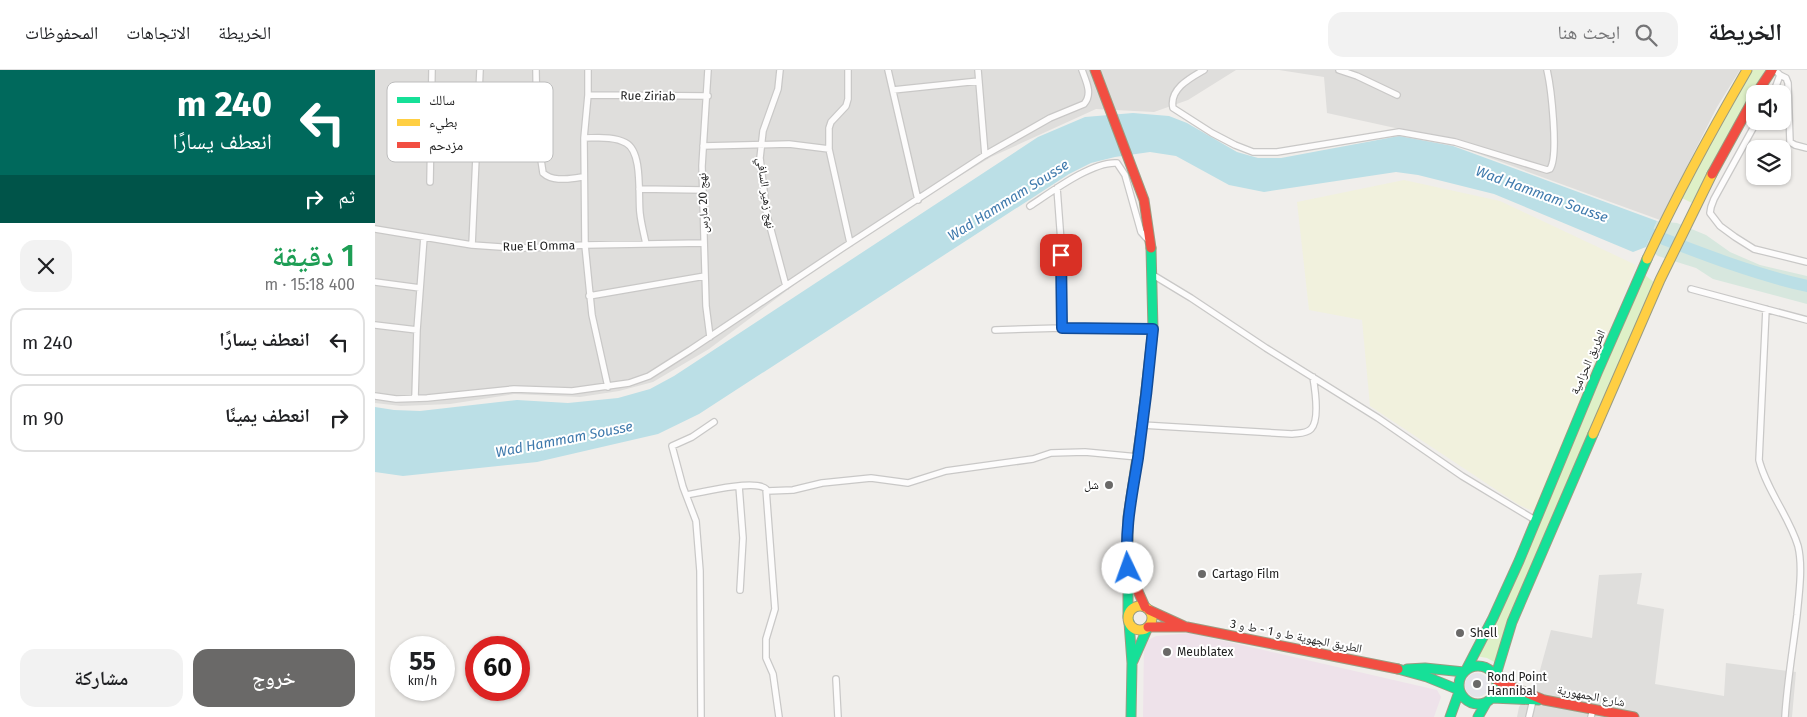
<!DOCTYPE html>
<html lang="ar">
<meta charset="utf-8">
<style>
body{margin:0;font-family:"Fira Sans","Noto Naskh Arabic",sans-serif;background:#f2f2f2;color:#202124;direction:rtl;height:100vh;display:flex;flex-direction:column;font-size:19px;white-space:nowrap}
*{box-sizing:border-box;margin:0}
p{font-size:16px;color:#757577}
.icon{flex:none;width:28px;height:28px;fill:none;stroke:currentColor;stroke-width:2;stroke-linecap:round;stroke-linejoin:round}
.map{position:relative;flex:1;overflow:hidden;direction:ltr}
.panel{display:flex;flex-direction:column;background:#fff;width:375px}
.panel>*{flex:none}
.banner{background:#00695c;color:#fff;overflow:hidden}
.tools{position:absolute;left:1371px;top:15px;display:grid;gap:10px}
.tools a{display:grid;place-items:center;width:45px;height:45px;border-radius:10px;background:#fff;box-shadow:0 1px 4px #0004;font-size:25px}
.speed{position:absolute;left:15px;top:566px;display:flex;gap:10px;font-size:25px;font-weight:700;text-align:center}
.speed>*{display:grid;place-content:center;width:65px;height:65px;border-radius:50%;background:#fff;box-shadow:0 1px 4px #0004;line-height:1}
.speed small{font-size:12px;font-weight:400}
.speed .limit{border:8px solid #d22;background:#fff;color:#111}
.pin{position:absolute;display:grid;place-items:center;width:42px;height:42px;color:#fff;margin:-21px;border-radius:10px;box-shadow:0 2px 8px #0006}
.me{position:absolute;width:55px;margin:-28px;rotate:357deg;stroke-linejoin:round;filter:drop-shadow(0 0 4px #0008)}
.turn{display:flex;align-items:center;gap:18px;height:105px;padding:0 20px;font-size:22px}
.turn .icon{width:65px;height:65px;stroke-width:2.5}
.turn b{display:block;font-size:35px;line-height:42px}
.then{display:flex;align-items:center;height:48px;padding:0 20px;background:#0003;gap:10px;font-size:19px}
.round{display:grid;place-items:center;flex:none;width:52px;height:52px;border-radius:15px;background:#f2f2f2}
.overview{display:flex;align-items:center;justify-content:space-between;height:85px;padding:0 20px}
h1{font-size:30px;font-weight:600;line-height:38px;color:#1e9e55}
.button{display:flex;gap:10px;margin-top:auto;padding:10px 20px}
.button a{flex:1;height:58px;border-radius:15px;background:#6a6968;color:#fff;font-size:20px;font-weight:600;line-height:58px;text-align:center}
.button a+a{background:#f2f2f2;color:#202124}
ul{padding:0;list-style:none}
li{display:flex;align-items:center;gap:15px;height:68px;margin:0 10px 8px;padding:0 10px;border:2px solid #e0e0e0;border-radius:15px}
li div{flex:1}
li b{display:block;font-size:19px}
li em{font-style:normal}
header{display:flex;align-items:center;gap:30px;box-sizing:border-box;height:70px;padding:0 25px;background:#fff;border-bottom:1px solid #e0e0e0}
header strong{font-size:24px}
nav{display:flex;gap:28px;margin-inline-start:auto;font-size:18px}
.search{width:350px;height:45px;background:#f2f2f2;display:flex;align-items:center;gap:12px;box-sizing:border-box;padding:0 18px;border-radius:15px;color:#757577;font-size:19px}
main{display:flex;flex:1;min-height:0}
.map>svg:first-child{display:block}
</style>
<header>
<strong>الخريطة</strong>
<div class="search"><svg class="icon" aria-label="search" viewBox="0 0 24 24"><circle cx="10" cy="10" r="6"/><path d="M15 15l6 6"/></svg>ابحث هنا</div>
<nav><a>الخريطة</a><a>الاتجاهات</a><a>المحفوظات</a></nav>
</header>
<main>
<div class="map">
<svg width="1432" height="647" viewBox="0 0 1432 647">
<rect width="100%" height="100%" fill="#f0eeeb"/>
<!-- residential -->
<path fill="#dfdedc" d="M0,0h861l-48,30 -34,12 -58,-3 -105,48 -141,86 -141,106 -56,33 -34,9 -39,6 -66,-3 -64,10 -49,2 -26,-3z
M904,0h461l-23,37 -57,113 -233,-85 -100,-22 -3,-36z
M1267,503l-5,31 27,5 -9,75 69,12 2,-33 70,9 -4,45h-275l2,-10 18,-26 14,-51 41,8 7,-63z"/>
<!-- industrial -->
<path fill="#eee2ea" d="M815,563l247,57 4,7 -7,20h-291l1,-75 12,-6z"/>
<!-- farmland -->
<path fill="#f1f1dd" d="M1029,110l96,21 136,64 -101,247 -16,-7 -149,-99 -8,-86 -53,-10 -12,-108z"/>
<!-- grass -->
<path fill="#def0c7" d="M1378,0h12l-73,133 -10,-5 49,-92z
M1270,205l10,8 -159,380 -9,-5 -11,-2 67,-145z"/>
<!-- wetland -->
<path fill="#d7e7de" d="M1282,151l20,2 29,12 24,17 30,13 47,11v28l-94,-25 -17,-11 -38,-12 -12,-9z"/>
<!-- plaza -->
<path fill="#e5e4ea" d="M1090 615a12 12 0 1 1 24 0a12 12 0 1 1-24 0Z"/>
<!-- water -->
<path fill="#bbdfe6" d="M758,43l36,3 18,7 50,29 21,6h23l118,-22 54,10 204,75 -11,26 -13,5 -139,-58 -76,-19 -22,-3 -132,20 -35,-7 -53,-29 -26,-4 -35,5 -24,6 -22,11 -370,240 -41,20 -121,28 -134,14 -28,-4v-65l19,3 26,1 97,-11 51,3 50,-5 32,-9 24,-13 364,-239 47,-20z"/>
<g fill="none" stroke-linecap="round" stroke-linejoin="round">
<!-- river -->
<path stroke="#bbdfe6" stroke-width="12" d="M1273,163c52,20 105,41 159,53"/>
<defs>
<path id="street" d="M161,0l1,64 6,39c11,10 28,5 41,4
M213,0v25l-4,43 1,107 7,70 16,72
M333,0l-6,96 4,140 4,31
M405,0l-2,19 -15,42 -3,27 7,57 19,71
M513,0l30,130
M603,0l7,85
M829,0c-14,8 -35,19 -31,38l39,25 23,12 18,7h24l122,-20 56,10 92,28 3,-1c9,-13 1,-82 -3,-99
M964,0l18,6 40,19
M1405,5l6,3 2,5 2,59 5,3 12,3
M518,20l86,-9
M1398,24l7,-19 -2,-2
M213,25l120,1
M1382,51l-43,78 -3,8 -1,6 10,13 15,11 19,12 53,13
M209,68c13,0 30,-2 42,5 17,9 12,53 14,70 1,10 4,21 6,31
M328,76l86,-2 40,5 21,94
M454,79v-21l2,-6 15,-16 2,-7v-29
M55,112l2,-112
M682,118l5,67v73
M264,119l64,1
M655,136c20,-13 62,-45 87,-43l8,12 16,57 9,10
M0,159l97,16 29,2 28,1 56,-3 119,-2
M97,175l8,-175
M778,205l38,23 75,50 112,70 84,58 73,44
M0,212l45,6
M1316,219l116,31
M214,226l116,-20
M1391,239l-7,151c8,31 30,56 39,86 5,20 1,48 -1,69 -4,34 -10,68 -12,102
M0,255l42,5
M620,260l67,-2 91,1
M0,326l21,3 31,-1 87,-9 58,2 57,-8 20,-7 41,-26 151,-101 144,-94 65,-37 34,-14c9,-10 2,-23 -2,-34
M40,328l2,-68 7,-93
M767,355l150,9c6,-1 14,0 19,-5 9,-9 4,-40 2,-52
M364,416l4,52 -3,52
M392,421l26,-1 29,-7 49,-5 37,5 38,-12 87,-12 18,-6 34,-1 53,5
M312,425c15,-3 69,-16 79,-6l9,120 -9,30v19l7,16 6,43
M461,609l2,38
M326,647l-1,-146 -4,-50 -13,-34 -11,-41 20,-9 22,-15
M1154,647l4,-17
M1216,647l2,-8"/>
<path id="fast" d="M753,547v-100l14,-92 11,-96 -2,-81
M754,552l3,41 -1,54
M758,591l15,-34
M1084 615a19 19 0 1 1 38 0a19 19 0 1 1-38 0Z
M1023,599l29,8 32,13
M1032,599l18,-1 39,4
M1091,600l27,-52 26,-57 78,-188 50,-114
M1120,608l17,-56 81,-188
M1117,628l47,2
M1075,647l9,-25
M1103,647l8,-14"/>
<path id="slow" d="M1272,189c30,-65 64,-127 100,-189
M1218,364l67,-154 52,-106
M753 548a12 12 0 1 1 24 0a12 12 0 1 1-24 0Z"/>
<path id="jam" d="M720,0l49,130 7,48
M1381,24l16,-24
M1337,104l43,-78
M755,503l15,34
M774,540l35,16
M773,557h39l211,42
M1121,610l48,20 90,17"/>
</defs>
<!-- street casing -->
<use href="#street" stroke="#c9c8c7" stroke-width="8"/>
<!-- fast casing -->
<use href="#fast" stroke="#9b9c81" stroke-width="11"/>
<!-- slow casing -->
<use href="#slow" stroke="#9b9c81" stroke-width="11"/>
<!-- jam casing -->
<use href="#jam" stroke="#9b9c81" stroke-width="11"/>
<!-- street -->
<use href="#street" stroke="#fdfcfc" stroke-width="5.5"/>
<!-- fast -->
<use href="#fast" stroke="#16e098" stroke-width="9"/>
<!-- slow -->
<use href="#slow" stroke="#ffcf43" stroke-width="9"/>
<!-- jam -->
<use href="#jam" stroke="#f24e42" stroke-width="9"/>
</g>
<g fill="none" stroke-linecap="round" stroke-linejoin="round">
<defs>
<path id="route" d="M686,185l1,73 91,1c-4,43 -9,86 -15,129 -6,37 -14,73 -10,110"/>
</defs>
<!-- route casing -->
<use href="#route" stroke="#114b97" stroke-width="12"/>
<!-- route -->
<use href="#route" stroke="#1a73e8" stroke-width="9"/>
</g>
<!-- markers -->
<g fill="#6a6968" stroke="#fff" stroke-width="2">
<circle cx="734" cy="415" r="5"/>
<circle cx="827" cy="504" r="5"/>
<circle cx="1085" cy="563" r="5"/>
<circle cx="792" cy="582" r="5"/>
<circle cx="1102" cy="614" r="5"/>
</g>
<g text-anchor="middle" stroke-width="4" stroke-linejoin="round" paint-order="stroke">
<!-- street labels -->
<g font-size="12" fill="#222" stroke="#fff">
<text transform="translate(273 26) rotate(1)" y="4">Rue Ziriab</text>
<text transform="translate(391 123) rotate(82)" y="4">نهج زهير السافي</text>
<text transform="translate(328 133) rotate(-92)" y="4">نهج 20 مارس</text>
<text transform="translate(164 176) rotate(-1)" y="4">Rue El Omma</text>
<text transform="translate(1213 292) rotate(-66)" y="4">الطريق الحزامية</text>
<text transform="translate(921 566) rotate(11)" y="4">الطريق الجهوية ط و 1 - ط و 3</text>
<text transform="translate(1216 626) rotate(11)" y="4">شارع الجمهورية</text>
</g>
<!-- poi labels -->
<g font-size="12" fill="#222" stroke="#fff" text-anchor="start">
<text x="724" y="419" text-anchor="end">شل</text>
<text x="837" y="508">Cartago Film</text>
<text x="1095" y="567">Shell</text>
<text x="802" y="586">Meublatex</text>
<text x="1112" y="611">Rond Point<tspan x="1112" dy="14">Hannibal</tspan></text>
</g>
<!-- water labels -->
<g font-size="14" font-style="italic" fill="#3e79ac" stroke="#fff">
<text transform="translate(1167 124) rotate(20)" y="5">Wad Hammam Sousse</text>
<text transform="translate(633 130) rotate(-32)" y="5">Wad Hammam Sousse</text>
<text transform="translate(189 369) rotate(-11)" y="5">Wad Hammam Sousse</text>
</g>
</g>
<!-- legend -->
<rect x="12" y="12" width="166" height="80" rx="8" fill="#fff" stroke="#bdbdbd" stroke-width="1"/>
<rect x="22" y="27" width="23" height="6" fill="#16e098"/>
<rect x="22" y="49" width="23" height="7" fill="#ffcf43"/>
<rect x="22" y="72" width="23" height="6" fill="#f24e42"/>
<g font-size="14" fill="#222">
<text x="54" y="35">سالك</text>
<text x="54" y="57">بطيء</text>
<text x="54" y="80">مزدحم</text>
</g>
</svg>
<div class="tools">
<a><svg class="icon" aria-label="sound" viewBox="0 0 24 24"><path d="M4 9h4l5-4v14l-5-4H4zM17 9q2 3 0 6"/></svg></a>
<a><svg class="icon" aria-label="layers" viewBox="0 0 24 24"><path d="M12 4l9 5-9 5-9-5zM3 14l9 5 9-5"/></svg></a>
</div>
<div class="speed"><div>55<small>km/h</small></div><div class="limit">60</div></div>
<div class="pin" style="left:686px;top:185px;background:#d93025"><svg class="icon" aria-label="arrive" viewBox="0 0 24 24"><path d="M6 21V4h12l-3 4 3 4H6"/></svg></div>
<svg class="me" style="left:753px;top:498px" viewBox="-20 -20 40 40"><circle r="19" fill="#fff"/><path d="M0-13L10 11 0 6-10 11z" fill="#1a73e8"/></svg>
</div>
<section class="panel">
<div class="banner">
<div class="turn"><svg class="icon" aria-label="left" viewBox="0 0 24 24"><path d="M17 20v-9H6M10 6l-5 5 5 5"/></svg><div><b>240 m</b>انعطف يسارًا</div></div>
<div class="then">ثم<svg class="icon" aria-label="right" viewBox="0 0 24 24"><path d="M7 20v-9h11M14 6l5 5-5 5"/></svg></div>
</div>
<div class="overview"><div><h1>1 دقيقة</h1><p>400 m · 15:18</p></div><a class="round"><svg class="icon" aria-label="close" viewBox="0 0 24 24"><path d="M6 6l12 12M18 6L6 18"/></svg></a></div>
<ul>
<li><svg class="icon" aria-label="left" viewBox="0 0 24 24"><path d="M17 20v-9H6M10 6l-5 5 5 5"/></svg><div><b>انعطف يسارًا</b></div><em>240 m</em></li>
<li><svg class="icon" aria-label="right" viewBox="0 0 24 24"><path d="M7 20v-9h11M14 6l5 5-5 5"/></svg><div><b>انعطف يمينًا</b></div><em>90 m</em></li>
</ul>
<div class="button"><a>خروج</a><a>مشاركة</a></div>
</section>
</main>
